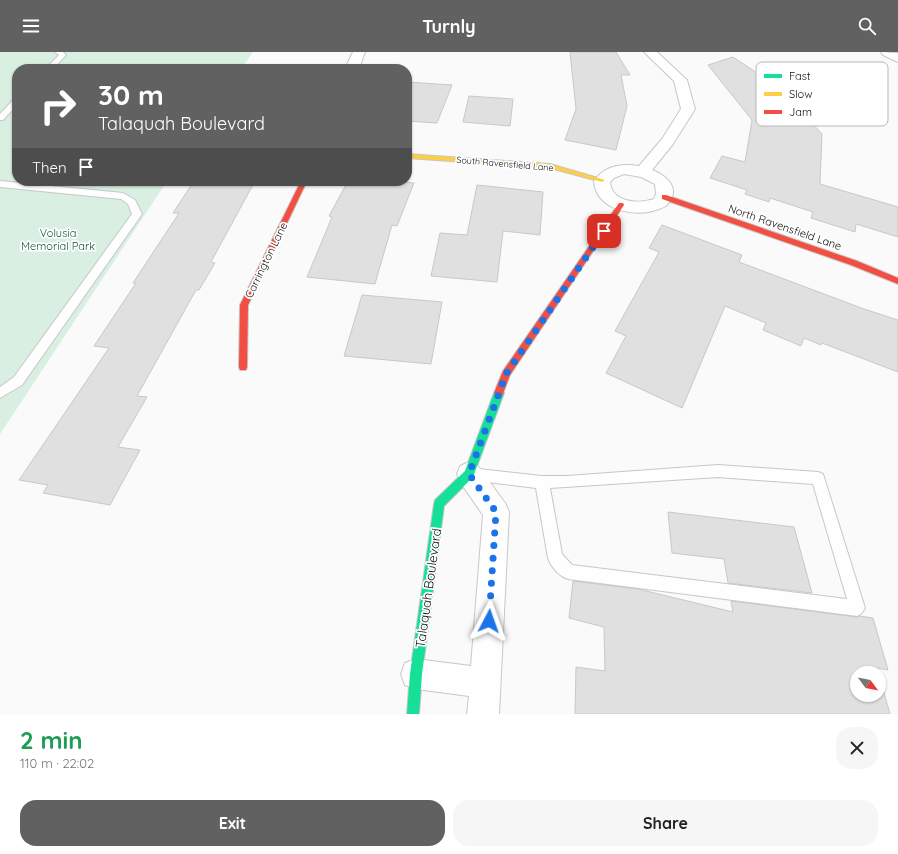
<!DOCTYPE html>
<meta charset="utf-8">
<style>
body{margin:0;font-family:Quicksand,sans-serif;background:#f6f6f6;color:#222;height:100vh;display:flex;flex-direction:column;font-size:15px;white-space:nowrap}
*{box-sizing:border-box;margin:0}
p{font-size:13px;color:#767676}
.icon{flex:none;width:22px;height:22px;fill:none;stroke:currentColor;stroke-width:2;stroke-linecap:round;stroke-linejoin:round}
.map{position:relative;height:662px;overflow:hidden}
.details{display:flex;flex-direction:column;background:#fff;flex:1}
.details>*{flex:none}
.guide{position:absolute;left:12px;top:12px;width:400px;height:122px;border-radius:16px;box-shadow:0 1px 3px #0004;background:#616161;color:#fff;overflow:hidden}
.needle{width:26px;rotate:122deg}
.buttons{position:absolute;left:850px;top:614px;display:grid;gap:8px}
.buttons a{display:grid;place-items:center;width:36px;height:36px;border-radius:50%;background:#fff;box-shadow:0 1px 3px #0004;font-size:20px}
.pin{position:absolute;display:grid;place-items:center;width:34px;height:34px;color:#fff;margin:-17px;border-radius:8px;box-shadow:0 2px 6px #0006}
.me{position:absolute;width:44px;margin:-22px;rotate:4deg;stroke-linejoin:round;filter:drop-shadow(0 0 3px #0008)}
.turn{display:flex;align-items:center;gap:14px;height:84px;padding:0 20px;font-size:18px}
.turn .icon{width:52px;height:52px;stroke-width:2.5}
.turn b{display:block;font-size:28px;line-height:34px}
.then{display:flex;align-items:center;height:38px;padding:0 20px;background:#0003;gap:8px;font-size:15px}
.round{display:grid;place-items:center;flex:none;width:42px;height:42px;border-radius:16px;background:#f6f6f6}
.headline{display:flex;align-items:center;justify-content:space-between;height:68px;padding:0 20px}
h1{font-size:24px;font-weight:800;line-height:30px;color:#1e9e55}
.action{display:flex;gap:8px;margin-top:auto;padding:8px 20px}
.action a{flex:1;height:46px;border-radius:16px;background:#616161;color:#fff;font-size:16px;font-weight:800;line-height:46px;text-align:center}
.action a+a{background:#f6f6f6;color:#222}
header{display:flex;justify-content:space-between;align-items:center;height:52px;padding:0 20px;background:#616161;color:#fff;font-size:18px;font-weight:800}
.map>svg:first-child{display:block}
</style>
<header><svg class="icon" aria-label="menu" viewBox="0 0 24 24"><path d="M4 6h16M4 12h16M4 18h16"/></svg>Turnly<svg class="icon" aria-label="search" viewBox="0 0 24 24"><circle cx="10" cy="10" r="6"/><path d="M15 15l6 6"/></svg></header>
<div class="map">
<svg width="898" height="662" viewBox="0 0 898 662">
<rect width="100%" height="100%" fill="#fafafa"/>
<!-- green -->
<path fill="#d8efe1" d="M0,0h253l-12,17h-224v112h150l-167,253z"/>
<!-- building -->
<path fill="#e0e0e0" stroke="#c8c8c7" d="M570,0h46l14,23h-9l6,31 -11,44 -51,-10 11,-31z
M733,5l30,20h6l53,57 -2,50 78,23v30l-42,-13 -1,8 -44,-14 2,-6 -43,-14 -1,4 -24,-8 2,-4 -37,-12 12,-22 23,6 7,-42 -44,-55z
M407,30l45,3 -15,38 -30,-2z
M469,44l44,3 -3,27 -47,-4z
M194,129h61l-44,81 4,1 -16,27h-3l-59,106 10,1 -29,50 22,3 -30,55 -67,-12 5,-8 -29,-5 90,-132 -15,-2 42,-63h-3l46,-70h-6z
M348,129h46l20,2 -17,43 -5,-1 -17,59 -68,-7 25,-60 -3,-1z
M477,133l66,7 -3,43 -37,-4 -6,51 -66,-6 9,-43 27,2z
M662,173l80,30 -3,7 125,47 34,11v52l-76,-29 -1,2 -17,-7 -3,8 -38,-16 3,-7 -41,-17 -43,102 -76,-35 20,-37 -11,-5 44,-79 -10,-4z
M362,243l80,7 -11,62 -87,-8z
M668,460l126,15 18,66 -84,-10 -4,-24 -52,-6z
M573,529l65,8 95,23 -2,-11 126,16 3,-1 13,2 15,52 -11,-2 1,5h-21v22h22v-20l11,39h-315l1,-47 29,4 -1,-44 -35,-9z"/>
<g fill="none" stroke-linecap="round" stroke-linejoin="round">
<defs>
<path id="lane" d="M55,0h8l3,3 -13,14h-8l14,-14z
M14,47h3v6l-14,15h-3v-6z
M0,129l123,12 12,7 7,14 -120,171 -22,13v-11l14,-10 118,-163 -4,-10 -7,-5 -121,-12z
M718,413l100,7 5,2 42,134 -3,5 -5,3 -289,-37c-9,-3 -17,-12 -20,-21l-12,-70 -66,-8 -5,-2 -2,-4 2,-4 5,-2 72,8h25zM718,425l95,7 34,115 -275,-34 -10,-11 -12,-66z"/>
<path id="street" d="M353,0h12l-6,17h-14z
M644,0h13l30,28 8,29 -22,35 -21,26c11,4 25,14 20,27 -2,3 -3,6 -5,8 -2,2 -6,3 -8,4 -23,9 -63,2 -65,-28 10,-15 27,-18 45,-15l23,-27 19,-30 -7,-28zM624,122l17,3 14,7 1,10 -2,5c-15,5 -42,4 -44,-17l4,-4z
M881,0l17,1v9l-15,-7z
M469,410l9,4 27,37 4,9 -10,202h-32l2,-18 -53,-7 -11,-4 -4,-11 4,-11 11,-4 55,7 12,-151 -23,-33 -3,-8 3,-8z"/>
<path id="fast" d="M499,337l3,1 2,3 -31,84 -29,29 -22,168 -3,40h-12l3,-40 24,-170 1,-4 30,-29 29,-78 2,-3z"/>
<path id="slow" d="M407,102l143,10 55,16 -3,2 -52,-14 -143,-10z"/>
<path id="jam" d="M301,129h6l-59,124 -1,62 -1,3h-6l-1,-3 1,-62z
M662,143h4l191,66 41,17v6l-47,-19 -189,-66z
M619,151h4l1,2 -114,170 -8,21 -3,1 -3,-1 -2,-3 9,-22z"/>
</defs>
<!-- lane casing -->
<use href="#lane" stroke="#c7c7c7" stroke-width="2"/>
<!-- street casing -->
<use href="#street" stroke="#c7c7c7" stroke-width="2"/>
<!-- fast casing -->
<use href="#fast" stroke="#c7c7c7" stroke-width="2"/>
<!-- slow casing -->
<use href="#slow" stroke="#c7c7c7" stroke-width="2"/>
<!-- jam casing -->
<use href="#jam" stroke="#c7c7c7" stroke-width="2"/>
<!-- lane -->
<use href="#lane" fill="#fefefe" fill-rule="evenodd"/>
<!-- street -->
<use href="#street" fill="#fefefe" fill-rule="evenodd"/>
<!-- fast -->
<use href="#fast" fill="#16e098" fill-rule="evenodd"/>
<!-- slow -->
<use href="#slow" fill="#ffcf43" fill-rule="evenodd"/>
<!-- jam -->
<use href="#jam" fill="#f24e42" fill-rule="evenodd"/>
</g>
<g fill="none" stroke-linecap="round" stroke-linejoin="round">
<!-- route -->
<path stroke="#1a73e8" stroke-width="7" stroke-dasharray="0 12.6" d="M489,569l7,-109 -27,-38 37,-100 98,-143"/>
</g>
<g text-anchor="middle" stroke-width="3.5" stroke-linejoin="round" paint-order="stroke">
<!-- far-street labels -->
<g font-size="9" fill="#0e0e0e" stroke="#fff">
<text transform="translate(505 112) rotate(5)" y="3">South Ravensfield Lane</text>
</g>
<!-- street labels -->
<g font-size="11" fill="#0e0e0e" stroke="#fff">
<text transform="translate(785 175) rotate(19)" y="4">North Ravensfield Lane</text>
<text transform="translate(266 208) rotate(-64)" y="4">Carrington Lane</text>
</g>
<!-- park labels -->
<g font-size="11" fill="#0d5536" stroke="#fff">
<text x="58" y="185">Volusia<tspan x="58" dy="13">Memorial Park</tspan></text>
</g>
<!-- near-street labels -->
<g font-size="13" fill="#0e0e0e" stroke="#fff">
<text transform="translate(428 536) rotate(-82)" y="5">Talaquah Boulevard</text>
</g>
</g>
<!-- legend -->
<rect x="756" y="10" width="132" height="64" rx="6" fill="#fff" stroke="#b7b7b7" stroke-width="1"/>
<rect x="764" y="22" width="18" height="4" fill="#16e098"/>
<rect x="764" y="40" width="18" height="4" fill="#ffcf43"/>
<rect x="764" y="58" width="18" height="4" fill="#f24e42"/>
<g font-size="11" fill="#0e0e0e">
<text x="789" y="28">Fast</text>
<text x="789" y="46">Slow</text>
<text x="789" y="64">Jam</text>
</g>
</svg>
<div class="buttons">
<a><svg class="needle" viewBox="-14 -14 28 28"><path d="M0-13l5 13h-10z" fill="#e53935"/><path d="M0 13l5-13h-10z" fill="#767676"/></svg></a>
</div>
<div class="pin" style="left:604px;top:179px;background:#d93025"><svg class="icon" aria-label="arrive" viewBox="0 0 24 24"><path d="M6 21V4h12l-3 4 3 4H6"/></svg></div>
<svg class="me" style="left:489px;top:569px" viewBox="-20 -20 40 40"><path d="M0-17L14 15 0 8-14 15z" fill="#1a73e8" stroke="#fff" stroke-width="4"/></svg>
<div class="guide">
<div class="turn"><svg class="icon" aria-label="right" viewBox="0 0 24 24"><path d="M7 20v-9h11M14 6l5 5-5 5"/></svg><div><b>30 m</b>Talaquah Boulevard</div></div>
<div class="then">Then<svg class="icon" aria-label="arrive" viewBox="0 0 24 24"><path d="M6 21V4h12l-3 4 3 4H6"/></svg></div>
</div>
</div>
<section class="details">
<div class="headline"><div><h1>2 min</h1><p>110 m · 22:02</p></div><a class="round"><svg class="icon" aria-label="close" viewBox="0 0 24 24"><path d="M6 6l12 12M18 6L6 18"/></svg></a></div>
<div class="action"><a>Exit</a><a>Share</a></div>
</section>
